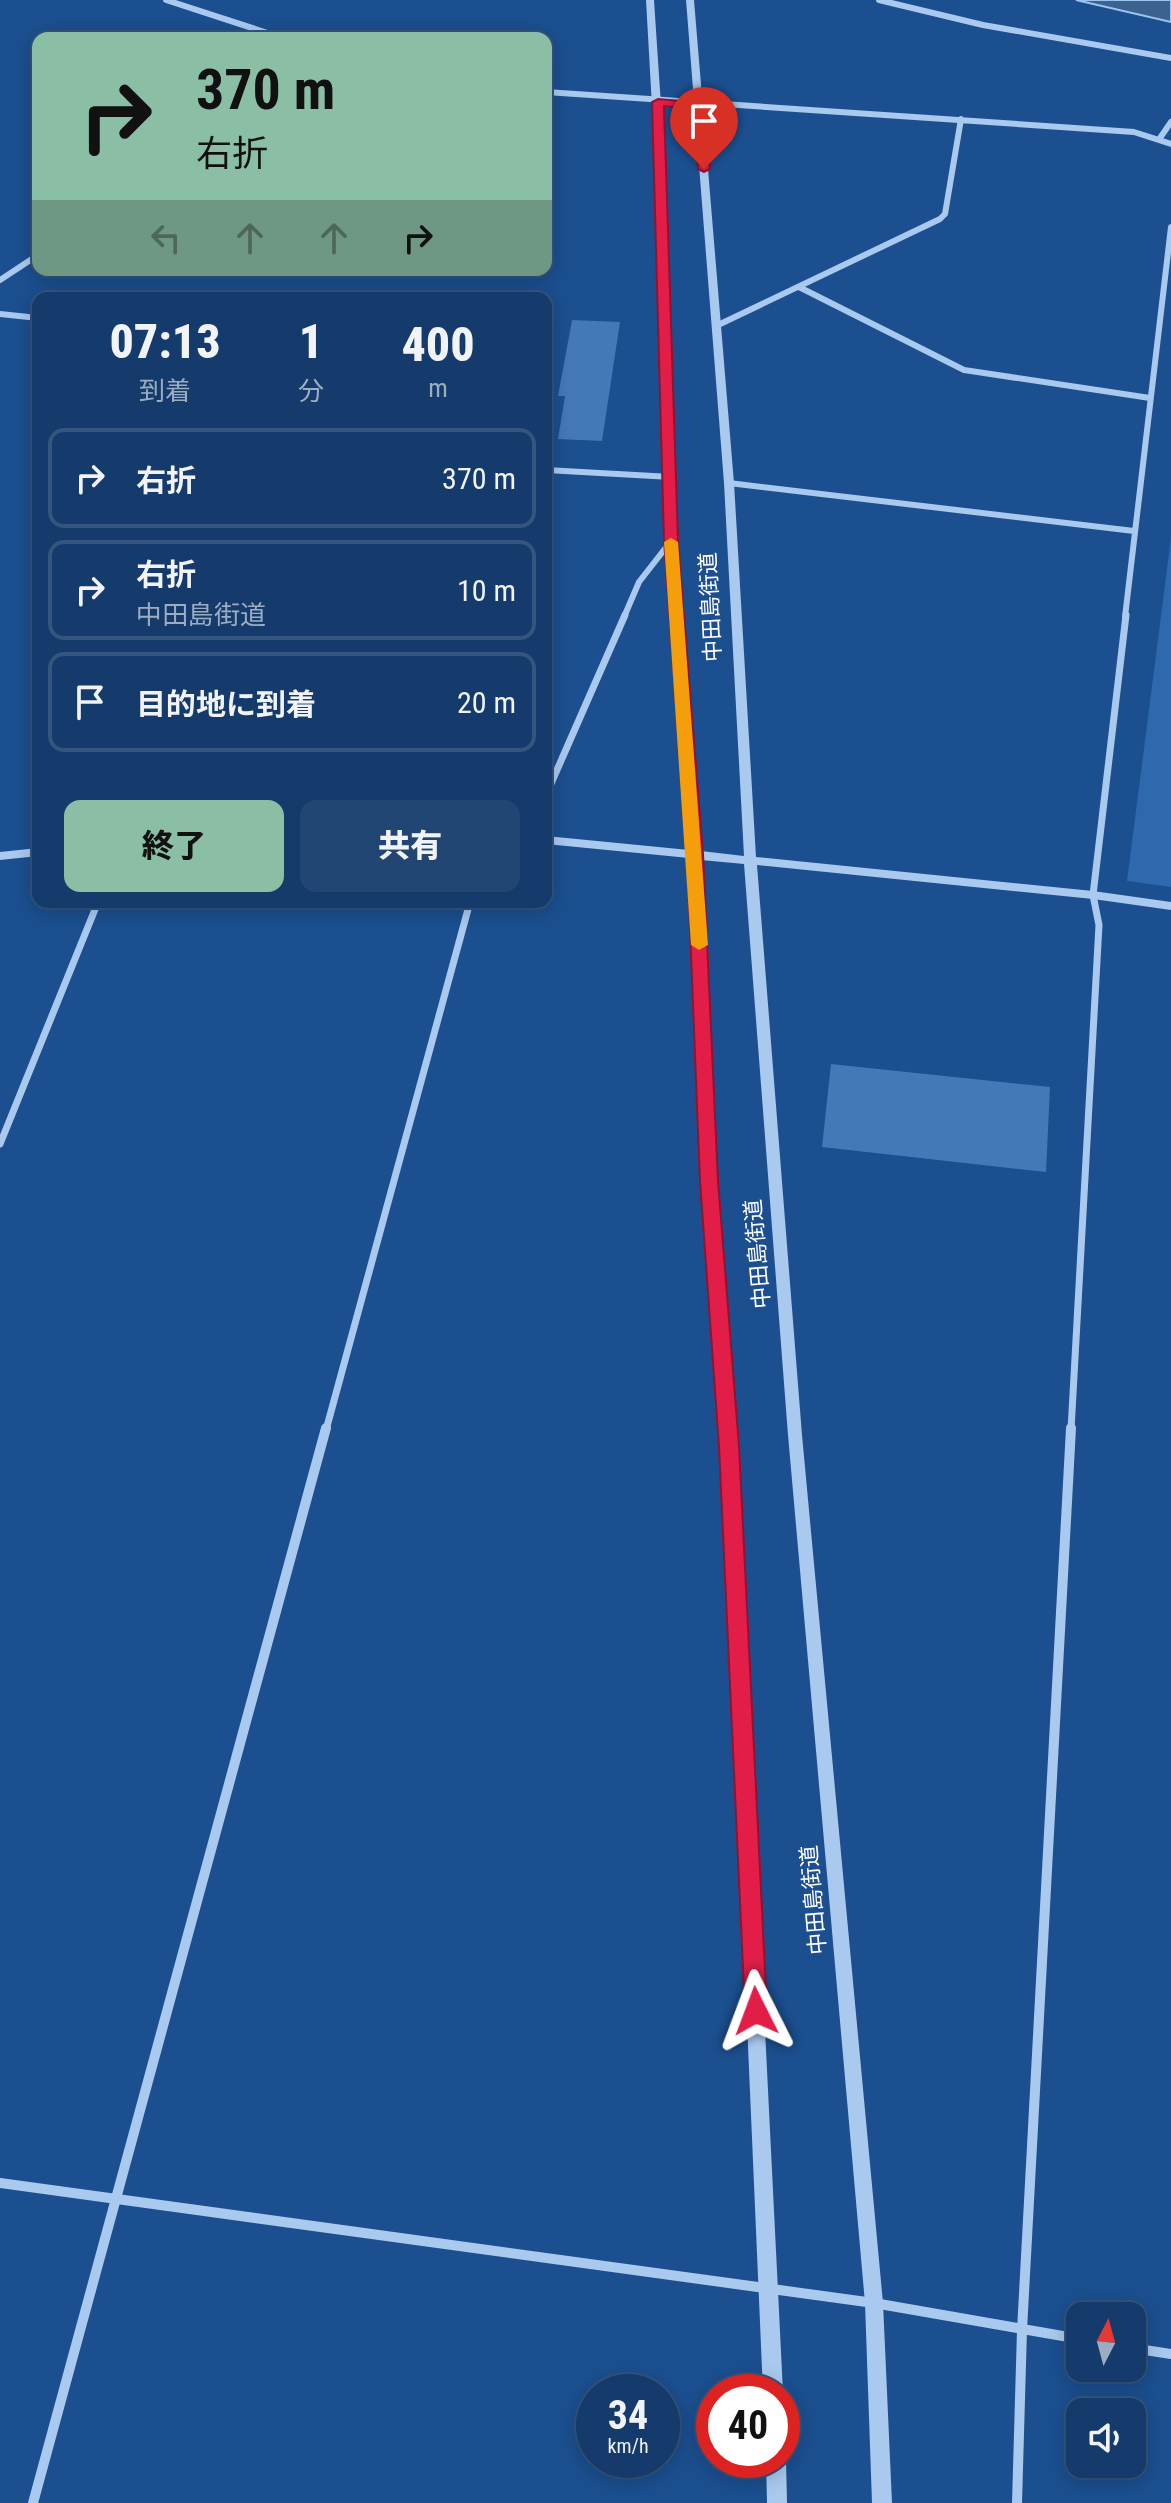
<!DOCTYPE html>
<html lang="ja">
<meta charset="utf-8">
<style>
body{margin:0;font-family:"Roboto Condensed","Noto Sans JP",sans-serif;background:#214673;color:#f1f3f6;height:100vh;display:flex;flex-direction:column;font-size:30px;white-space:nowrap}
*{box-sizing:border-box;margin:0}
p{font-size:26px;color:#9dadc1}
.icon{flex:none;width:44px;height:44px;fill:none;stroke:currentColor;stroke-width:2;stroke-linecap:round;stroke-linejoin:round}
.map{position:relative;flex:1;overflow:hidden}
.sheet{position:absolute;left:32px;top:292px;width:520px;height:616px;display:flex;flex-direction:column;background:#143b6b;border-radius:16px;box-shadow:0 4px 20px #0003,0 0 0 2px #33557e}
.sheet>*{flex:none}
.top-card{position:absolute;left:32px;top:32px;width:520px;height:244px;border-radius:16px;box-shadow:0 4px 20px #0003,0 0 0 2px #33557e;background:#8abfa5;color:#111;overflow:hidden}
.needle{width:52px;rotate:6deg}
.fabs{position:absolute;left:1066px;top:2302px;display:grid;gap:16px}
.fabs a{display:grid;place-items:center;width:80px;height:80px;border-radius:16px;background:#143b6b;box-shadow:0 4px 20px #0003,0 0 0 2px #33557e;font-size:40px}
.speed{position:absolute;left:576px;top:2374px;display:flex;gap:16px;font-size:40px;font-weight:700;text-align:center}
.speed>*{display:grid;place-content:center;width:104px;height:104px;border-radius:50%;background:#143b6b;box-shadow:0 4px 20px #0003,0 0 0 2px #33557e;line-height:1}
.speed small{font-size:20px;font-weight:400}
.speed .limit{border:12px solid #d22;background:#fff;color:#111}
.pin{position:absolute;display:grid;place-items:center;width:68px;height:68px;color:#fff;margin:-82px -34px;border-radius:50% 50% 50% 0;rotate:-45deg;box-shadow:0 0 8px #0007}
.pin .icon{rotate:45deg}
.me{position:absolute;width:88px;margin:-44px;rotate:357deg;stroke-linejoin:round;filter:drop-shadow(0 0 6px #0008)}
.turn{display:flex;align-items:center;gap:28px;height:168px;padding:0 32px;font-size:36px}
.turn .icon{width:104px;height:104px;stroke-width:2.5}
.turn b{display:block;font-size:56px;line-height:68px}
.lanes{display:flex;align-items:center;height:76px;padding:0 32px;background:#0003;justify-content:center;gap:40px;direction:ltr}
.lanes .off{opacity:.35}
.eta{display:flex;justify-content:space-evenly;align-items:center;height:136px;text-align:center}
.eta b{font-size:48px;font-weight:800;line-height:56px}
.cta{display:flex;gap:16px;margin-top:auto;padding:16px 32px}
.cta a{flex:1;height:92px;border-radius:16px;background:#8abfa5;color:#111;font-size:32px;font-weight:800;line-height:92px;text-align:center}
.cta a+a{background:#214673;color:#f1f3f6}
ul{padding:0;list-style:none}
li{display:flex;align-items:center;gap:24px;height:100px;margin:0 16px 12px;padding:0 16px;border:4px solid #33557e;border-radius:16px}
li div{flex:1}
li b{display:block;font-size:30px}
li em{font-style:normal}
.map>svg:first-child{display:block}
</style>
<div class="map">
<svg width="1171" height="2503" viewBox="0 0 1171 2503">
<rect width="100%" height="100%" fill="#1b4f8f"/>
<!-- green -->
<path fill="#2e69ad" d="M1171,538v349l-44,-6z"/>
<!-- water -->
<path fill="#3c6290" stroke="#9cc4f0" stroke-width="2" d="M1076,0h95v22z"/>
<!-- building -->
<path fill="#4478b7" d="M572,320l48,2 -18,119 -44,-2 7,-43h-7z
M831,1064l219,23 -4,85 -224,-25z"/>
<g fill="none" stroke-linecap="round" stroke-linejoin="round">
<!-- minor-far2 -->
<path stroke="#a9c9ee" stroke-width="6" d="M166,0l117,38
M879,0l104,25 188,33
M546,92l588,40 37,12
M1160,138l11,-16
M0,280l38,-25
M799,287l165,83 186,28
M0,314l38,4
M716,326l224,-107 5,-5 16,-95
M546,470l125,7
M729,483l405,48
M624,617l15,-35 32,-41
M1125,617l46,-390"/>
<!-- minor-far1 -->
<path stroke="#a9c9ee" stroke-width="7" d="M546,795l79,-180
M0,1144l98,-242
M326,1430l144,-528
M1071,1430l28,-505 -6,-30 33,-280"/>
<!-- minor -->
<path stroke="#a9c9ee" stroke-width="10" d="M0,2183l874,120 206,36
M1132,2348l39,6
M33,2503l293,-1075
M1017,2503l5,-173 49,-902"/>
<!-- tertiary -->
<path fill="#a9c9ee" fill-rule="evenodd" d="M646,0h8l13,196 9,345 25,310 43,5 -20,-373 -38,-483h8l40,483 22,374 337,34 78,11v8l-78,-11 -336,-34 45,570 81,868 9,200h-20l-7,-200 -77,-868 -44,-571 -43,-4 15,321 20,265 47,946 -1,1 -19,-1 -41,-946 -20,-265 -13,-323 -143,-14v-8l143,14 -23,-309 -9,-345z
M38,848v8l-38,4v-8z
M782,2453l4,7 1,43h-20l-1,-43h16z"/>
</g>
<!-- route -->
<path fill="#e11d48" stroke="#92132f" stroke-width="2" d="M658,99l45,4 7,66 -6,3 -6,-3 -5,-60 -29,-3 14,435 25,313 15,327 21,265 28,565 -3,8 -8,3 -8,-3 -3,-8 -26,-565 -19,-265 -13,-327 -23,-313 -12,-439z"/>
<!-- slow -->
<path fill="#f59e0b" d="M671,538l7,4 30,403 -9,5 -8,-5 -27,-403z"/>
<g text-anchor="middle" stroke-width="8" stroke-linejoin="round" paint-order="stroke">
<!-- street labels -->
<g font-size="22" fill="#fff" stroke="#1b4f8f">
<text transform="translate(710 607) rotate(-93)" y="8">中田島街道</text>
<text transform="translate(757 1254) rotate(-95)" y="8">中田島街道</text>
<text transform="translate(813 1900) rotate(-95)" y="8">中田島街道</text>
</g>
</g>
</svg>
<div class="fabs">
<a><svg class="needle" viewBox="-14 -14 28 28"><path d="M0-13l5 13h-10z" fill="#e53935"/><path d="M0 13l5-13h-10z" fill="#9dadc1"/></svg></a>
<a><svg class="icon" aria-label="sound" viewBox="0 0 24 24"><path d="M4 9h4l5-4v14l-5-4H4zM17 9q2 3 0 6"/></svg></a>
</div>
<div class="speed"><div>34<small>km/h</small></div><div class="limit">40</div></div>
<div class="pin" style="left:704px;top:169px;background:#d93025"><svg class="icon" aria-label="arrive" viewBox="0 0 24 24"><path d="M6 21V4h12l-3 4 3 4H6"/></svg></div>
<svg class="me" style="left:756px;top:2011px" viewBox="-20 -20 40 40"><path d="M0-17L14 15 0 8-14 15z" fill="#e11d48" stroke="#fff" stroke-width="4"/></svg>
<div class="top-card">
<div class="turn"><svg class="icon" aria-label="right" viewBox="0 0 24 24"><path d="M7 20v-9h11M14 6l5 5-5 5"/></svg><div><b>370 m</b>右折</div></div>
<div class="lanes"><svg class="icon off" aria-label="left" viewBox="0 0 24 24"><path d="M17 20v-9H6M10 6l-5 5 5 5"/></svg><svg class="icon off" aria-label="ahead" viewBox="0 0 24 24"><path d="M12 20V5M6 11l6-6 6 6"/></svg><svg class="icon off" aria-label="ahead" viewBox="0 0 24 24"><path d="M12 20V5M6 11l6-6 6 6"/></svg><svg class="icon" aria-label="right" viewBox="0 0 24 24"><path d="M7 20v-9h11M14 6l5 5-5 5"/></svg></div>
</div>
<section class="sheet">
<div class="eta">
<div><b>07:13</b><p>到着</p></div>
<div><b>1</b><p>分</p></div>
<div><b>400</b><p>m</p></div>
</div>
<ul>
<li><svg class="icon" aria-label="right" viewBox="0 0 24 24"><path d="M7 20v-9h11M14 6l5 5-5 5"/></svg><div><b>右折</b></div><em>370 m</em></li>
<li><svg class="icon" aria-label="right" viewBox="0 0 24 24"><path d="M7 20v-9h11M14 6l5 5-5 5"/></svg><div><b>右折</b><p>中田島街道</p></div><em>10 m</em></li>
<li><svg class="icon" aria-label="arrive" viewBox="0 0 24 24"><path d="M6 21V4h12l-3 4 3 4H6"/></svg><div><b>目的地に到着</b></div><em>20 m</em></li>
</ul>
<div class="cta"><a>終了</a><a>共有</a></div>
</section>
</div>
